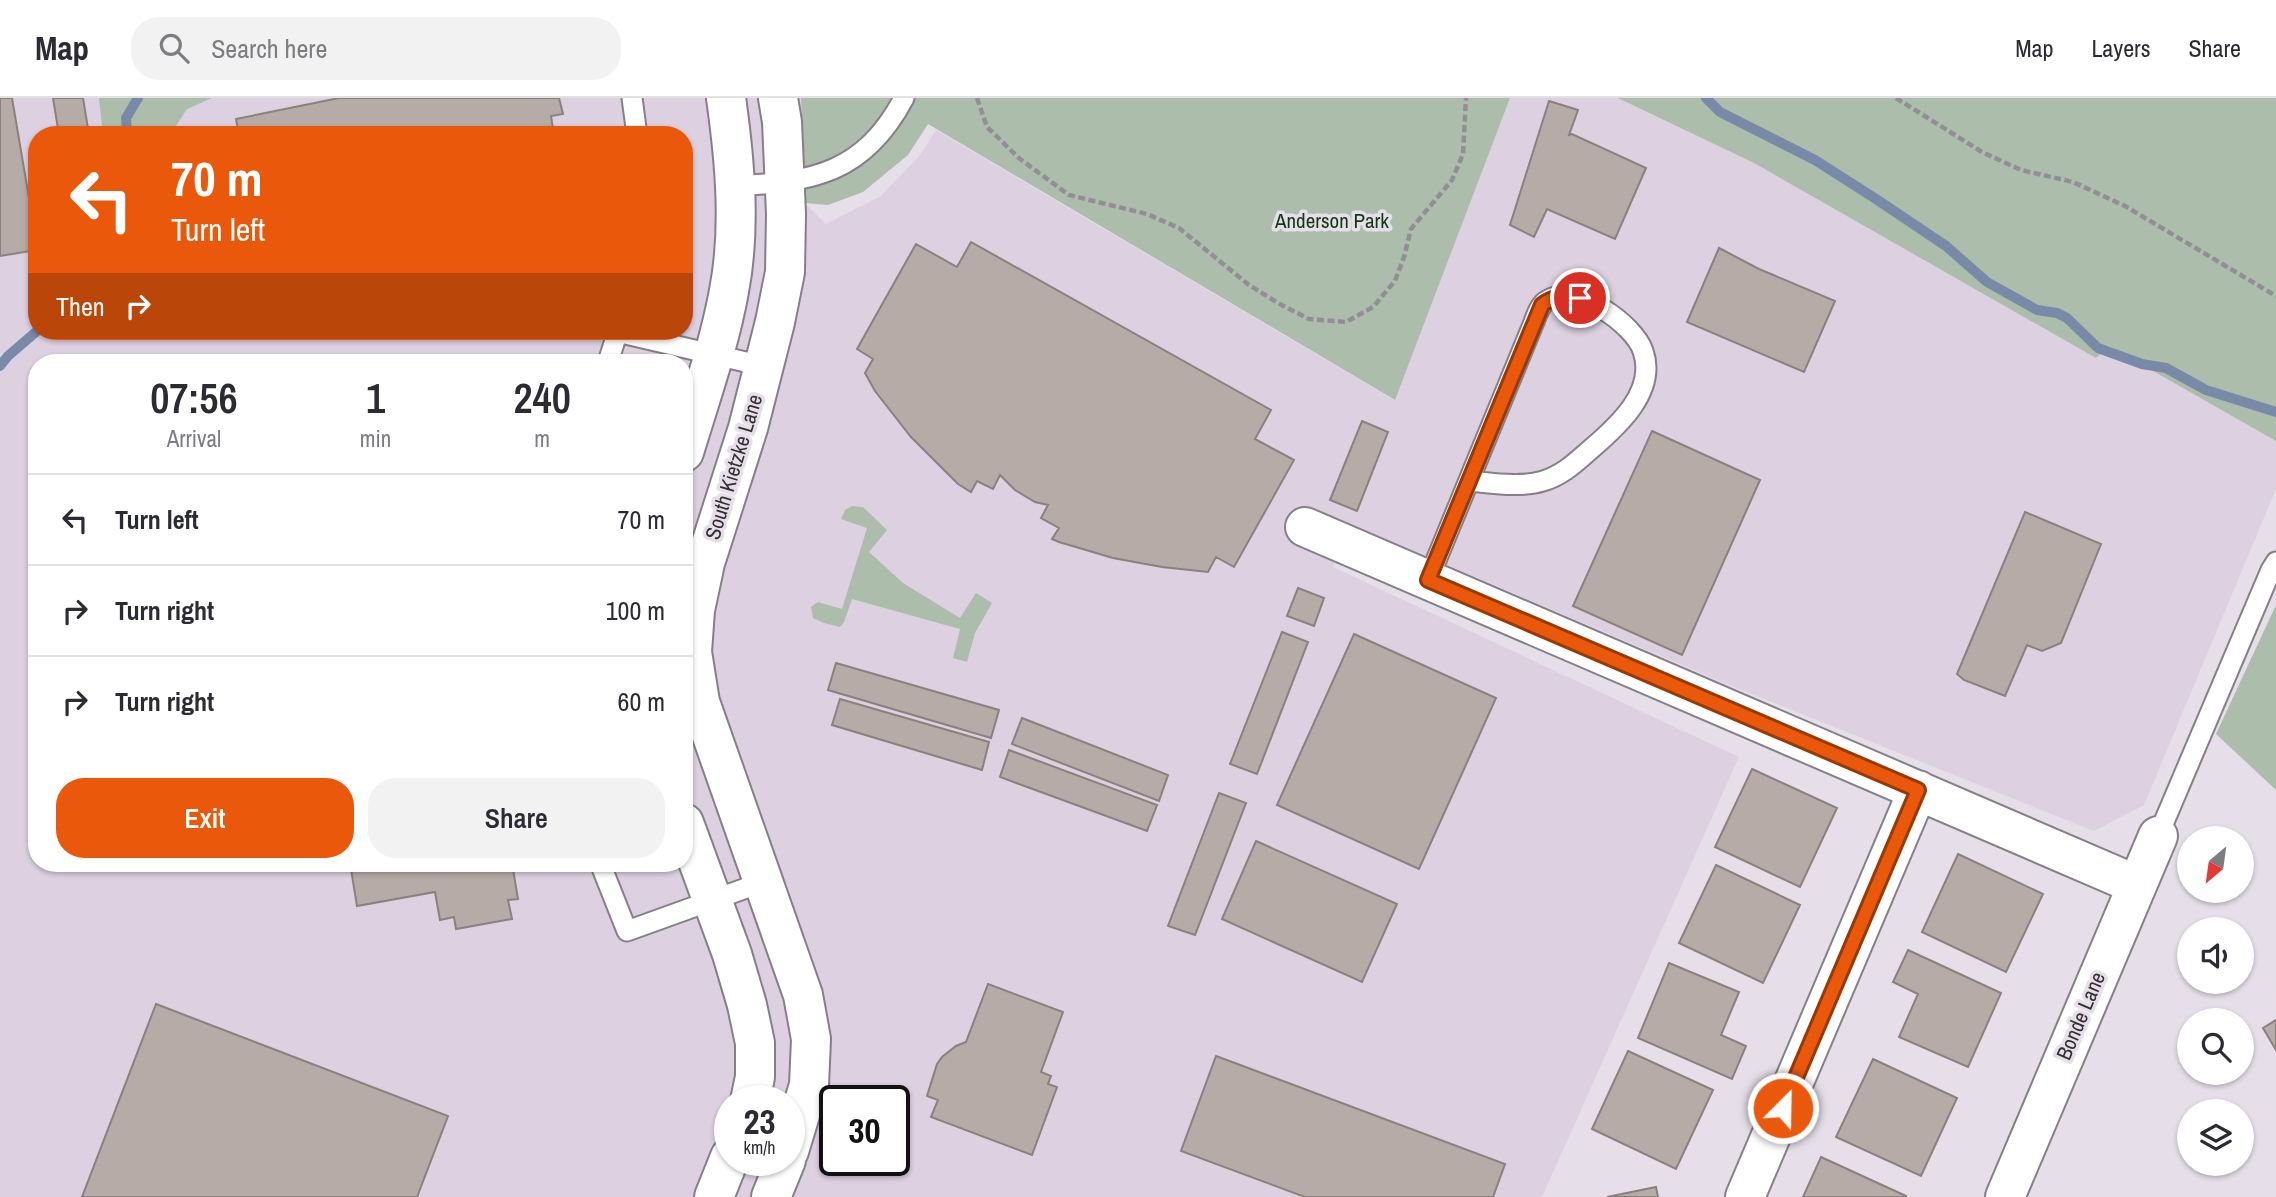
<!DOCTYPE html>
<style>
body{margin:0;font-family:"Archivo Narrow",sans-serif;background:#f2f2f3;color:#2b2b33;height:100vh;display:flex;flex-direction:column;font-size:26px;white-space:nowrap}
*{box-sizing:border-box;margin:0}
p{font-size:23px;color:#7c7c81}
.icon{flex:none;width:38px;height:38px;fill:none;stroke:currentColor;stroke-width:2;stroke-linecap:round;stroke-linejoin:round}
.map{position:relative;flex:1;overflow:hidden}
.side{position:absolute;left:28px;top:256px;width:665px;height:518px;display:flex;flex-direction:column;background:#fff;border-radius:28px;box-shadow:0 2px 5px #0004}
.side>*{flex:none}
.hud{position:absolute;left:28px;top:28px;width:665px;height:214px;border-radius:28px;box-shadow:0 2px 5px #0004;background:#ea580c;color:#fff;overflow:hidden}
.needle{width:46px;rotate:209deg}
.tools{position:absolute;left:2177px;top:728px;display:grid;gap:14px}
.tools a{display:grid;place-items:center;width:77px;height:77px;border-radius:50%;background:#fff;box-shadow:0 2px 5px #0004;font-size:35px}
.speed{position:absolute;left:714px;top:987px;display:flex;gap:14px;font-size:35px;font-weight:700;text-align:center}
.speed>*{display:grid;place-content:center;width:91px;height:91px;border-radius:50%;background:#fff;box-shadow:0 2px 5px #0004;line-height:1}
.speed small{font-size:18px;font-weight:400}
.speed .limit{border:4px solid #111;border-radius:10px;background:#fff;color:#111}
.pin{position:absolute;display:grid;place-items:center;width:60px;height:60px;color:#fff;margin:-30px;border:4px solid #fff;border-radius:50%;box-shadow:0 2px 7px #0007}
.me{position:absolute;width:77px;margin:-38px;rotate:23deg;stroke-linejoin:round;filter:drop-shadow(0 0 5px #0008)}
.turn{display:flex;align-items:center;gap:24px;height:147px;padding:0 28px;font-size:32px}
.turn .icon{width:91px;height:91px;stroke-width:2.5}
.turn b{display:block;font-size:49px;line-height:60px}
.then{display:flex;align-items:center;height:66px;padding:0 28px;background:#0003;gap:14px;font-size:26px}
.eta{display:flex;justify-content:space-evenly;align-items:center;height:119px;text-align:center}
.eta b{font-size:42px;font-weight:600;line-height:49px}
.cta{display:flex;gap:14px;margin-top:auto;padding:14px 28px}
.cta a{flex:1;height:80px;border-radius:28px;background:#ea580c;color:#fff;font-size:28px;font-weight:600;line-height:80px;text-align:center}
.cta a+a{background:#f2f2f3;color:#2b2b33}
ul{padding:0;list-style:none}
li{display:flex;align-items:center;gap:21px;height:91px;padding:0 28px;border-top:2px solid #e1e1e2}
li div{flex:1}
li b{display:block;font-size:26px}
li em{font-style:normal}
header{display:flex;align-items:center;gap:42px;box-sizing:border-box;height:98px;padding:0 35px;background:#fff;border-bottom:2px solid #e1e1e2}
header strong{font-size:33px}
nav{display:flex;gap:38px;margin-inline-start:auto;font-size:24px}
.search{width:490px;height:63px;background:#f2f2f3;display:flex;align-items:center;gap:18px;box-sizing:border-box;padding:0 24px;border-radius:28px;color:#7c7c81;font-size:26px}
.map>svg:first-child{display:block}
</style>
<header>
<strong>Map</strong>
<div class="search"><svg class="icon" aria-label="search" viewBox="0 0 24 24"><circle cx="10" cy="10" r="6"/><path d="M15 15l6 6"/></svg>Search here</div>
<nav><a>Map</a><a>Layers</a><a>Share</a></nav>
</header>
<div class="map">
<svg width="2276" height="1099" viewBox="0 0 2276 1099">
<rect width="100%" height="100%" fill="#e6dfe9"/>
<!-- built -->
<path fill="#dcd0e1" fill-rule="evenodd" d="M0,0h801l4,105 21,21 55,-28 40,-42 15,-24 458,270 116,-302h164l602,343v48l-132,316 -50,26 -372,-149 -373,-159 -16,44 406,190 -197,440h-1542zM37,37h647v196h-647zM37,264h647v501h-647zM730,1003h59v59h-59zM835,1003h59v59h-59z"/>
<!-- green -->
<path fill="#acbdab" d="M99,0h113l-25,11 -17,26h-67z
M801,0h709l-115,302 -467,-276 -20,31 -45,37 -35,13 -23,-2z
M1618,0h658v343l-167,-95 -13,12 -342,-195z
M852,408l11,1 24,23 -18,22 34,31 57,35 16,-25 16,10 -17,30 -8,29 -14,-4 7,-29 -108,-30 -8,23 -4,5 -16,-4 -11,-5 -2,-11 7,-5 24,7 25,-81 -26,-9 4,-9z
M2276,507v185l-60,-56z"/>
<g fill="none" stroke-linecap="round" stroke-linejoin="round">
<!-- stream -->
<path stroke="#798aa8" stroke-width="10" d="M1706,0l14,14 95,48 61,39 70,47 41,36 50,28 20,3 10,5 31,30 44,16 24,4 40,22 70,22
M127,37l-1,-17 12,-20
M0,268l8,-10 29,-25"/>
</g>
<!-- building -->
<path fill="#b7aba7" stroke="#8c807c" stroke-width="2" d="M0,0h12l25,147v5l-37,6z
M53,0h30l6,37h-30z
M339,0h220l4,16 -12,2 3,19h-315l-3,-16z
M1549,3l29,9 -9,25 3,-1 74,34 -31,71 -68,-30 -13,28 -24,-12z
M971,144l300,168 -16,29 39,21 -60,107 -18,-10 -8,15 -46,-5 -49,-9 -54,-16 -7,-3 7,-11 -18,-10 7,-13 -13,-3 -20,-12 -15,-15 -7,14 -16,-8 -6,11 -13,-8 -47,-47 -36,-46 -10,-18 8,-14 -16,-10 59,-105 41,23z
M1719,150l40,21 76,32 -31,71 -117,-50z
M1362,323l26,11 -31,79 -27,-11z
M1652,333l108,49 -78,175 -109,-49z
M2025,414l76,32 -40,99 -19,8 -15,-6 -22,51 -41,-16 -7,-6z
M1298,490l26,10 -10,28 -27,-10z
M1282,534l26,10 -51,132 -27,-10z
M1354,536l142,64 -77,171 -142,-64z
M836,565l163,47 -8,28 -163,-48z
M840,601l149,43 -7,28 -150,-45z
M1022,620l146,57 -9,26 -147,-57z
M1009,652l148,55 -10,26 -147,-54z
M1752,671l85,39 -37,79 -85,-40z
M1219,695l27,10 -51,132 -27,-9z
M1256,743l141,63 -35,78 -140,-63z
M1958,756l85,40 -37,78 -84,-40z
M350,765h162l6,36 -10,1 4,19 -56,10 -2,-12 -14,3 -5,-28 -78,14z
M1716,767l84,40 -37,78 -84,-40z
M1908,852l93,43 -33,74 -69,-30 19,-43 -25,-12z
M1669,865l70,29 -18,43 25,11 -14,33 -94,-41z
M988,886l75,28 -22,60 10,4 -3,8 9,3 -25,68 -101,-38 7,-17 -11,-4 10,-32 5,-7 14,-11 10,-4z
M156,906l292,112 -31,81h-335z
M2276,922v30l-13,-22z
M1628,953l85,39 -37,79 -84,-40z
M1216,958l289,108 -12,33h-188l-124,-46z
M1873,961l84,39 -36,78 -85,-39z
M1821,1059l85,39v1h-103z
M1656,1089l2,10h-51z"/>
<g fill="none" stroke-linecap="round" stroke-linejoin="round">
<defs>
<path id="service" d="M632,0l5,37
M734,88c80,-4 130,-13 170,-88
M617,234l146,34
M608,264l10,-31
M1428,482l106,-258c3,-8 6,-18 14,-22 28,-17 86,24 95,51 14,40 -25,75 -52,98 -15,13 -28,26 -48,32 -22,7 -51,2 -74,0
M2158,738l113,-266 5,-8
M600,765l27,68 136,-49"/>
<path id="minor" d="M778,0l4,24 4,92 -1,58 -10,50 -27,106 -43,135 -10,47 -3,42 8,50 103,293 8,44 -2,46 -20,66
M684,354c16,-53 35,-106 45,-161 12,-62 6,-130 -3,-193
M1305,429l832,358
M684,725l48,131 15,51 8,38v34l-5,24
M714,1099l16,-40
M771,1099l15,-37
M1745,1099l173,-407
M2005,1099l153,-361"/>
</defs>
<!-- service casing -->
<use href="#service" stroke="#867f88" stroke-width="23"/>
<!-- minor casing -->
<use href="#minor" stroke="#867f88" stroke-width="42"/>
<!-- path -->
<path stroke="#938d95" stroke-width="4.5" stroke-dasharray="7 3.5" stroke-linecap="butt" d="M977,0l10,29 33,32 49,36 78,19 32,14 70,57 29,18 31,16 37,3 27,-15 22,-26 9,-24 7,-28 41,-49 11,-26 3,-56
M1896,0l86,54 39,18 52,12 52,24 151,90"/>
<!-- service -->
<use href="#service" stroke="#fff" stroke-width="19"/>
<!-- minor -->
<use href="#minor" stroke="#fff" stroke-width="38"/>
</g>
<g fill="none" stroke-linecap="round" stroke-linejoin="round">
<defs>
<path id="route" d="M1580,200c-15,-1 -26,-3 -38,7l-114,275 490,210 -135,318"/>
</defs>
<!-- route casing -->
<use href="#route" stroke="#983908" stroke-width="18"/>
<!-- route -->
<use href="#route" stroke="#ea580c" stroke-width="12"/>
</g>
<g text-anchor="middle" stroke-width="7" stroke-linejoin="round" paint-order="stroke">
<!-- park labels -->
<g font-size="21" fill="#103913" stroke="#e6dfe9">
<text x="1332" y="130">Anderson Park</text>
</g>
<!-- street labels -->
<g font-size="21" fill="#322f33" stroke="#e6dfe9">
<text transform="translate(734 369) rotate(-73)" y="7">South Kietzke Lane</text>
<text transform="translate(2081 918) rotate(-67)" y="7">Bonde Lane</text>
</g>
</g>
</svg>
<div class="tools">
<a><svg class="needle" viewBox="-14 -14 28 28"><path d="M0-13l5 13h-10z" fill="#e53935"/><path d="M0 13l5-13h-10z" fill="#7c7c81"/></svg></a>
<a><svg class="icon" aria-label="sound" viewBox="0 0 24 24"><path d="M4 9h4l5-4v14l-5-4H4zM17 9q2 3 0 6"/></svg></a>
<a><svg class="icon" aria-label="search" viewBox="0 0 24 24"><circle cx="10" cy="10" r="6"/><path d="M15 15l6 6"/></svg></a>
<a><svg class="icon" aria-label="layers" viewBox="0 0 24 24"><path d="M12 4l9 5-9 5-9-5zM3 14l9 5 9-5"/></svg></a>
</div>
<div class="speed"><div>23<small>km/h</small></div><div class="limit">30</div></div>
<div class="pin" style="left:1580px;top:200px;background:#d93025"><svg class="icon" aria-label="arrive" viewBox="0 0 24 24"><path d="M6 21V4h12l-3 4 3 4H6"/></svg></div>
<svg class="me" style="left:1783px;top:1010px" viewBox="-20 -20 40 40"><circle r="17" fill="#ea580c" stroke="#fff" stroke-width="3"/><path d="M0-11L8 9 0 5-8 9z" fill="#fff"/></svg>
<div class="hud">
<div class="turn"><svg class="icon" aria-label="left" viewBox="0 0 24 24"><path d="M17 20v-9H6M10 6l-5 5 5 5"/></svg><div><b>70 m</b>Turn left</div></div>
<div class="then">Then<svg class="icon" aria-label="right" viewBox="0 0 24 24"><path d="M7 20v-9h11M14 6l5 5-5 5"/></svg></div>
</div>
<section class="side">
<div class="eta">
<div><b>07:56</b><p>Arrival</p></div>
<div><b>1</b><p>min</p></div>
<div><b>240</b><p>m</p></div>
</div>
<ul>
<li><svg class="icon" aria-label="left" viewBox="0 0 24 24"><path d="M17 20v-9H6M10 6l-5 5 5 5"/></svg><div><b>Turn left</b></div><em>70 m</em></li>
<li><svg class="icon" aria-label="right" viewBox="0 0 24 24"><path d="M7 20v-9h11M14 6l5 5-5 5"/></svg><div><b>Turn right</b></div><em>100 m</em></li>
<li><svg class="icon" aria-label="right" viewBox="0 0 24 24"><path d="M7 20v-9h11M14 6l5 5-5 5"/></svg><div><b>Turn right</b></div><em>60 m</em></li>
</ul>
<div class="cta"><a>Exit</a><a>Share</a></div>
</section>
</div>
